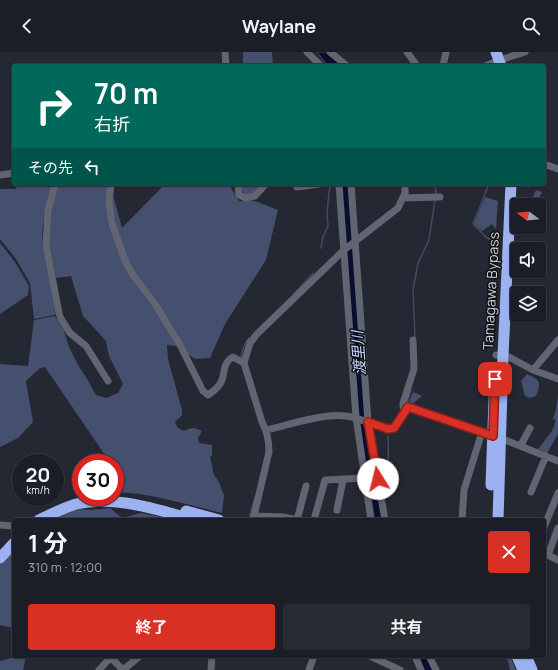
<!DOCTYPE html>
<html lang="ja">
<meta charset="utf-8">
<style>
body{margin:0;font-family:Manrope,"Noto Sans JP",sans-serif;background:#282b32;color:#f1f3f6;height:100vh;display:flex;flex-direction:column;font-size:15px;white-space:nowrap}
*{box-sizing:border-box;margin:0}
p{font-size:13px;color:#a0a2a7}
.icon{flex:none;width:22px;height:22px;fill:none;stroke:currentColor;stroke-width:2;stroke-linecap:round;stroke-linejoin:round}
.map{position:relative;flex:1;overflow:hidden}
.side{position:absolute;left:12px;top:466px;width:534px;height:140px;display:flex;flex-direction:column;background:#1b1e26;border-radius:4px;box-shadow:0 1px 3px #0004,0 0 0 1px #393c43}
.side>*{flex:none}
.guide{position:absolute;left:12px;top:12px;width:534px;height:122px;border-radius:4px;box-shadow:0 1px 3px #0004,0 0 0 1px #393c43;background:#00695c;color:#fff;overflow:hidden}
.needle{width:26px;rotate:286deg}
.buttons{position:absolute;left:510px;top:146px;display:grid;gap:8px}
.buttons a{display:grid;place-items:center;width:36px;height:36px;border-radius:4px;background:#1b1e26;box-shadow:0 1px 3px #0004,0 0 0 1px #393c43;font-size:20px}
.speed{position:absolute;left:12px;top:402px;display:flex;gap:8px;font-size:20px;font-weight:700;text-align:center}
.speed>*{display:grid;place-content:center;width:52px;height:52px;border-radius:50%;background:#1b1e26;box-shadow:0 1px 3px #0004,0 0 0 1px #393c43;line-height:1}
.speed small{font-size:10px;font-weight:400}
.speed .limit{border:6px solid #d22;background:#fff;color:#111}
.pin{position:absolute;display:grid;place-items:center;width:34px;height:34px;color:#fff;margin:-17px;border-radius:8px;box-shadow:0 2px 6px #0006}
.me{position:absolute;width:44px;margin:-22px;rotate:351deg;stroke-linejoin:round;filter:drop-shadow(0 0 3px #0008)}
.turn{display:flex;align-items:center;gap:14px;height:84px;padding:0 16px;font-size:18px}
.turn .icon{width:52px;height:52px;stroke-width:2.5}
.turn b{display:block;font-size:28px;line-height:34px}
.then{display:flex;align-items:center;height:38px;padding:0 16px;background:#0003;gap:8px;font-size:15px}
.round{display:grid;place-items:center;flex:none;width:42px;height:42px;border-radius:4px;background:#282b32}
.headline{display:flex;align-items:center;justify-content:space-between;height:68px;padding:0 16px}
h1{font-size:24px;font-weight:700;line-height:30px}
.primary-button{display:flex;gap:8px;margin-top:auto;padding:8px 16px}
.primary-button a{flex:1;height:46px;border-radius:4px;background:#d93025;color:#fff;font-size:16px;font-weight:700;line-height:46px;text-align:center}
.primary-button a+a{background:#282b32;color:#f1f3f6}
header{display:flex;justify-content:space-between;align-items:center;height:52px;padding:0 16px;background:#1b1e26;font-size:18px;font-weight:700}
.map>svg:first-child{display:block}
</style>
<header><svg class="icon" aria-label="back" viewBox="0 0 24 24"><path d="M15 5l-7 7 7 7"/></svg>Waylane<svg class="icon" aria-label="search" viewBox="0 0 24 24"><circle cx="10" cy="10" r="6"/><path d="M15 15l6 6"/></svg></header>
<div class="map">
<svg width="558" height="618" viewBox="0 0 558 618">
<rect width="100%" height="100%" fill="#242832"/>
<!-- green -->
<path fill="#454f6e" d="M243,0h29l1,14h-31l1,-2z
M17,132h35c-5,20 -12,43 -9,64 4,22 11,44 12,67l-21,4 -4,-36 -14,-24 -16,-20v-50h16z
M57,132h53l12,44 43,-44h67l-1,4 8,13h16l23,9 -12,50 -41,64 -15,34 -15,1 -19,-13 -9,-1 1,14 14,51v5l-7,7 3,6 6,3c7,-4 10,-4 18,0l-4,7 1,5 13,2v11l-2,1 4,18 4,5 6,15 -2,18c-35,-8 -70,-20 -107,-21v-29h-11l3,-2v-3l-62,-91 -5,1 -14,13 7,41 -15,16 -18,9v-83l28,2 6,-46 21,-4 9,15 5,16 9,18 9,14 9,16 10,3 12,-5 5,-9 -14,-28 -3,-15 -9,-10 -14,-15 -12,-40 -15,2 -7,-34 2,-30z
M241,132h22l-7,9 -9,4 -6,-8z
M536,138l6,2 -5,11 -6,-2z
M485,145l13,4 -2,28 -4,-5 -10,7 -8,-7z
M0,191l15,19 14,24 -1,9 -28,19z
M527,322c13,6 15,8 9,22l-6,2 -5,-2 -4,-15z
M413,340l9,4 -12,10 -2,-1z
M558,343v39l-11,19 -9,-4 14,-18 4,-11 -3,-1 3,-10z
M110,456l12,10 19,-5 36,7h-124l12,-7 13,-4 12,1z
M14,494v82l-14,-3v-64z
M19,604h7l-3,14h-23v-9z
M504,604h6l6,14h-6l-2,-9z"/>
<!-- water -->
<path fill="#080f2e" stroke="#444a62" d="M317,0h10l14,14h-13z"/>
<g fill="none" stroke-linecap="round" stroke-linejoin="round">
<!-- stream -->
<path stroke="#444a62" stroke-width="1.5" d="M435,132l1,10
M489,132l-16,40 14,14 8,3
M321,196l2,-11 5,-11 -1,-12 2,-22 2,-8
M293,243l20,-22
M415,286l-2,-48 5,-27 11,-23 6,-40
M241,306c1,-8 3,-14 8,-20
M407,352l4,-14
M383,439c6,-18 6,-36 5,-55
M247,468l3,-4 5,-19"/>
<!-- river -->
<path stroke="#080f2e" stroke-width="10" d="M346,132l18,240 17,96
M422,604l6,14"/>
<!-- minor -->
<path stroke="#616571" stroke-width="7" d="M225,0l1,14
M307,0l14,14
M330,0l17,14
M407,0l10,14
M443,14l3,-14
M485,14l15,-6 25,-8
M544,112l14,5
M0,123l14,-2
M55,132l-7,27 -2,34 13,68 2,6 9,14 16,13 22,35
M111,132l-2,17 3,23 14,39 7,12 22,29 24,39 24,48 5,4c4,-3 9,-6 12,-11 6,-9 1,-20 13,-27l11,6
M238,132l1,11 7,3 9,-2 11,-12
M297,132v3l23,-3
M339,132l17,233 15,103
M351,132l17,238 17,98
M403,146l37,-1
M496,303l13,2 24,13 25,9
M533,318l25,-30
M407,357l-4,-2v-4l11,-34 -1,-29
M266,378c22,-5 58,-17 80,-14 15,1 33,14 48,12l14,-21 97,33 53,21
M521,393l9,-17
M531,440l15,-36
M337,458l6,-30
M254,464l29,1 14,3
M253,468l16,-68c0,-10 -2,-21 -7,-30l-18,-59 6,-20 7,-9 87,-84 54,-42 7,-15v-9
M297,468l9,-34
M314,468l11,-40 39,-2
M462,468l2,-30 18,-58
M0,473l13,1
M544,475l14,-34
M544,501l14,7
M548,503l10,-27
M109,604l14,14
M370,604l30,14
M415,604l6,14
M429,604l7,14
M99,618l11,-12
M123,618l17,-14
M211,618l1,-14
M309,618l5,-14"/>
<!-- highway -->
<path stroke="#9cb1ef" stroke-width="11" d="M496,0l5,14
M491,433l4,-112
M186,459l33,9
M39,468c12,-6 24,-12 37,-16 40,-9 81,6 119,16
M498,468l5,-164 8,-172
M0,506l14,-15
M517,604l6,14
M526,604l6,14"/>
</g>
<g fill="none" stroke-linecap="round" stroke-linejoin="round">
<defs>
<path id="route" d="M378,427l-10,-57 20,7 6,-1 14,-21 85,29 2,-57"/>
</defs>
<!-- route casing -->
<use href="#route" stroke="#8d1f18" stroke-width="10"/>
<!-- route -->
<use href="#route" stroke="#d93025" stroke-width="7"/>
</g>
<g text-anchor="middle" stroke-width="3" stroke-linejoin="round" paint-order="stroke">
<!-- street labels -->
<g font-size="14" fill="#d1d4da" stroke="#0f1115">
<text transform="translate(491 239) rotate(-87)" y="5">Tamagawa Bypass</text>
</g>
<!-- water labels -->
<g font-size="15" font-style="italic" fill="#c8d6fc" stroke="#0f1115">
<text transform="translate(359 301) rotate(-94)" y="5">渡里川</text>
</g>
</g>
</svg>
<div class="buttons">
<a><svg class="needle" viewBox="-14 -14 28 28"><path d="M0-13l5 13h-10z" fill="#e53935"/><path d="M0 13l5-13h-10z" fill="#a0a2a7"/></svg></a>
<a><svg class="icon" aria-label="sound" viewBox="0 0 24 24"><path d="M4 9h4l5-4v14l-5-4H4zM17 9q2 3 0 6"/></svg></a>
<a><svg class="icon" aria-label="layers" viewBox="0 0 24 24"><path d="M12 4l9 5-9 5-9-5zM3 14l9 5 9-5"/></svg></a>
</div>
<div class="speed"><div>20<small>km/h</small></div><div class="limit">30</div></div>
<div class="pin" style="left:495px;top:327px;background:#d93025"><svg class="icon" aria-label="arrive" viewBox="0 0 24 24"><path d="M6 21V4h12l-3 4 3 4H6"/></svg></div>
<svg class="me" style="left:378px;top:427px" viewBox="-20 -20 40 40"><circle r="19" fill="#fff"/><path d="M0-13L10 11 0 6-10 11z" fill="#d93025"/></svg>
<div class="guide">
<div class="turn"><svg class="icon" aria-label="right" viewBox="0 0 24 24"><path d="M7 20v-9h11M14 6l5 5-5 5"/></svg><div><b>70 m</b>右折</div></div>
<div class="then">その先<svg class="icon" aria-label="left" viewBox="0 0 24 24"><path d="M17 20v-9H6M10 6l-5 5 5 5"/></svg></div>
</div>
<section class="side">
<div class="headline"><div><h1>1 分</h1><p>310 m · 12:00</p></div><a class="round" style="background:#d93025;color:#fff"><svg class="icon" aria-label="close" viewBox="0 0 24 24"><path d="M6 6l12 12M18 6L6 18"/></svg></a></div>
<div class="primary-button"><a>終了</a><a>共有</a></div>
</section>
</div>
